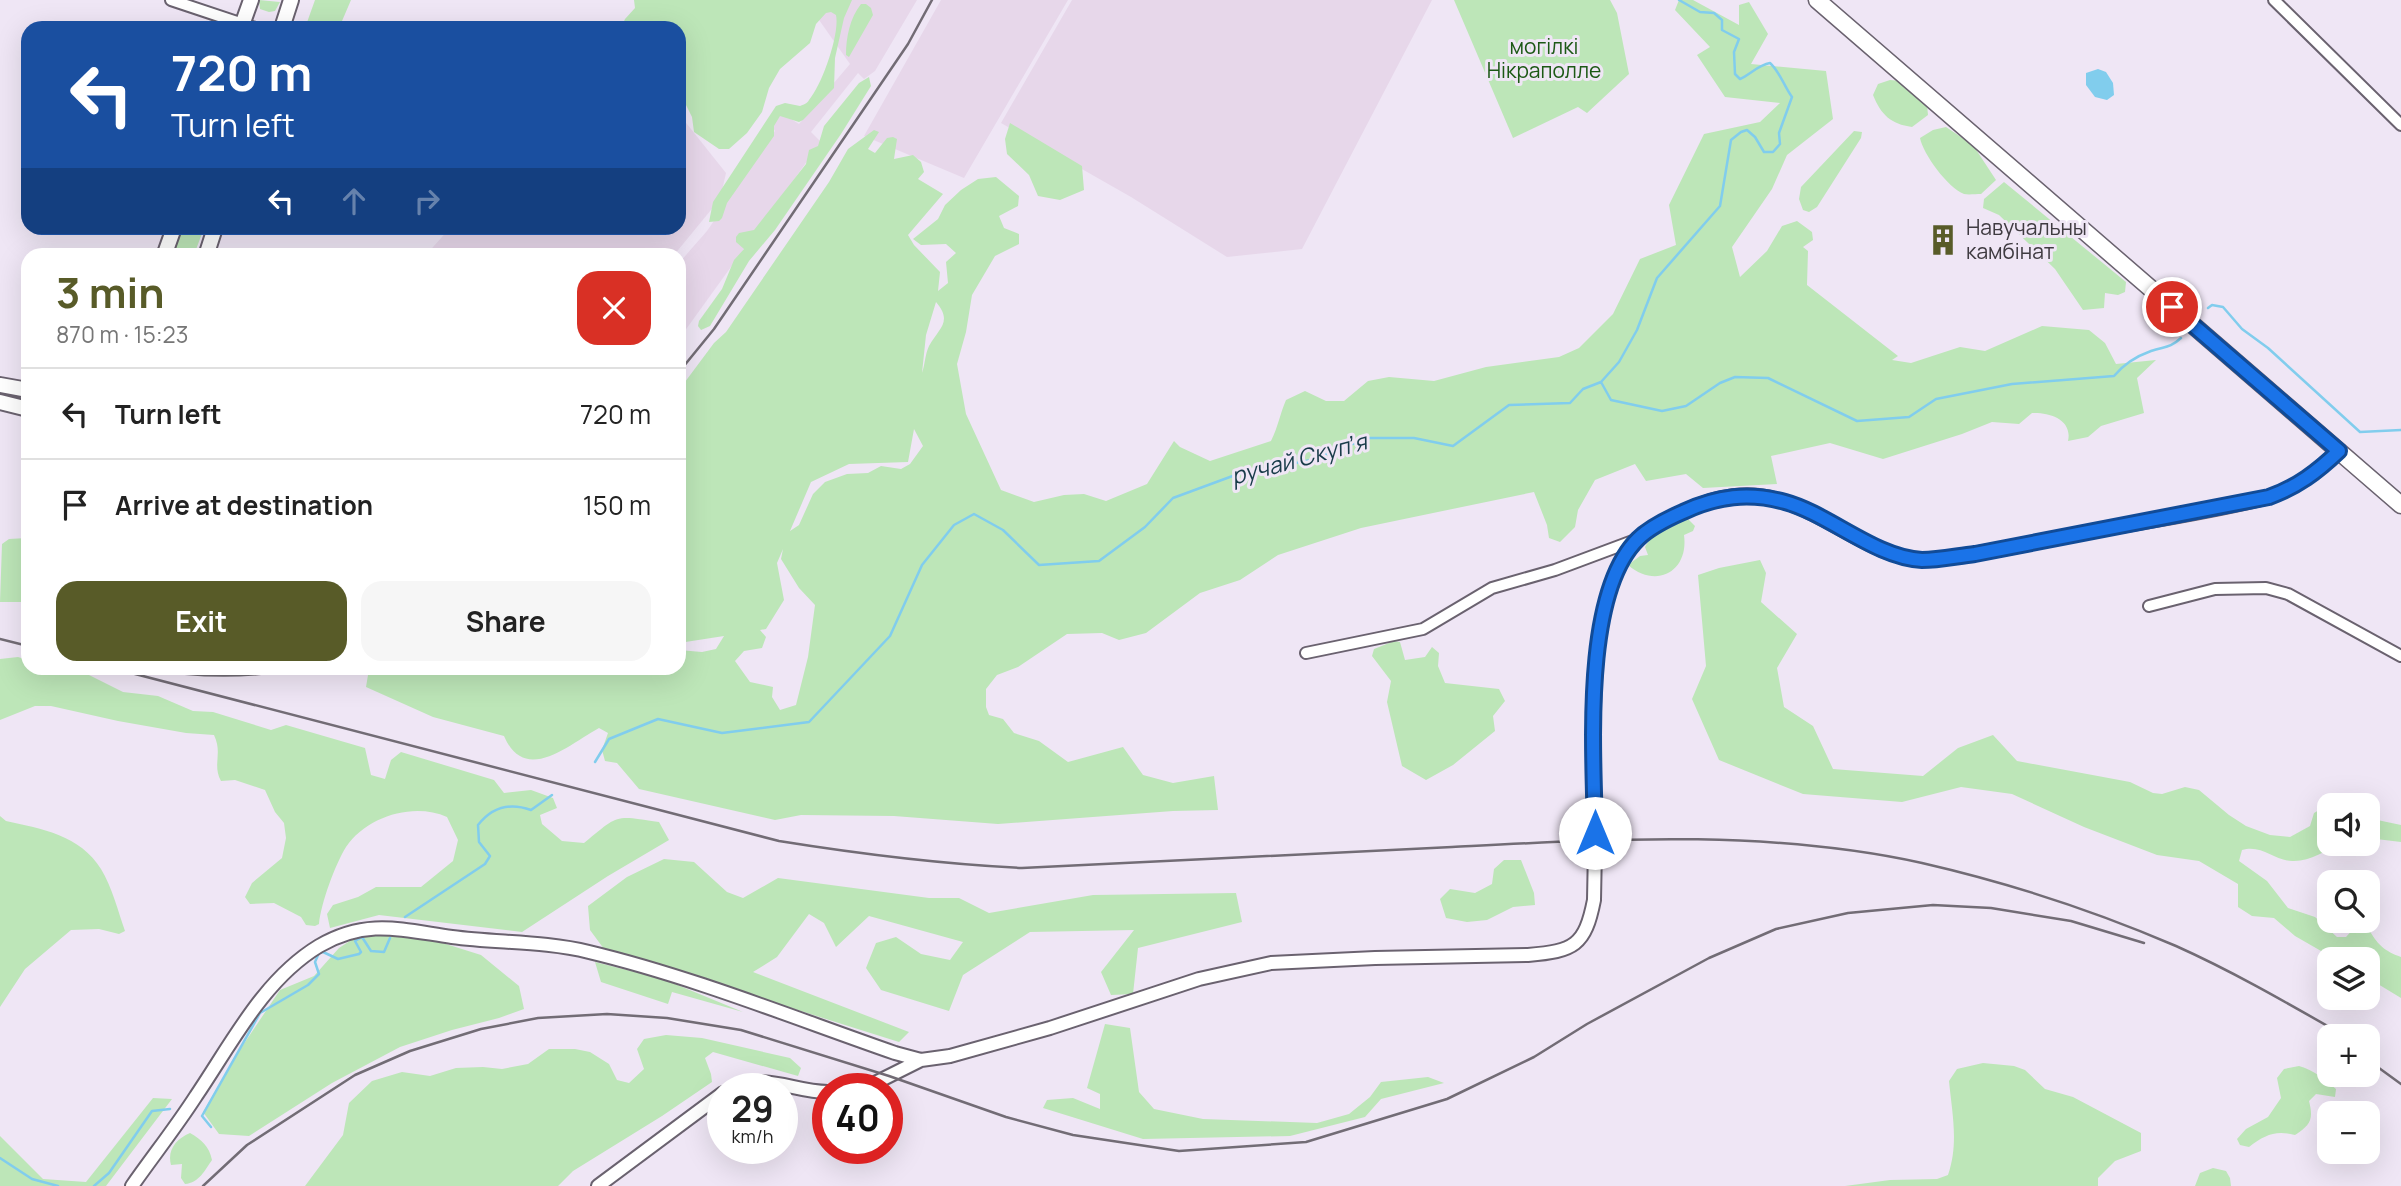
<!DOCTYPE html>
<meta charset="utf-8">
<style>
body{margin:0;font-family:Manrope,sans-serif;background:#f6f6f6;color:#222;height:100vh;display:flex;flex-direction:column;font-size:26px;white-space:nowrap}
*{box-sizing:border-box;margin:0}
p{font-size:23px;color:#767676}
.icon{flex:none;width:38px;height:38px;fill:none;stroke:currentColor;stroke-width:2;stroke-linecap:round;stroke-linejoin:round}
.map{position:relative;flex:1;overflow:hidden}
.sheet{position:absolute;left:21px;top:248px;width:665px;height:427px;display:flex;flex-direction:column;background:#fff;border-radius:21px;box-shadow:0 7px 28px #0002}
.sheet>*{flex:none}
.guide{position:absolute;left:21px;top:21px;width:665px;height:214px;border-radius:21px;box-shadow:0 7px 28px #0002;background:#1a4fa0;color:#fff;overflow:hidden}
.tools{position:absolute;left:2317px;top:793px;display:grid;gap:14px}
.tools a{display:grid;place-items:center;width:63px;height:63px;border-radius:14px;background:#fff;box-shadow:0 7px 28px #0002;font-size:35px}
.speed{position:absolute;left:707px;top:1073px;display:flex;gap:14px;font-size:35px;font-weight:700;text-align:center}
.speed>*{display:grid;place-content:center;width:91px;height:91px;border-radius:50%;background:#fff;box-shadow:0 7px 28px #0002;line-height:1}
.speed small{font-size:18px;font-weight:400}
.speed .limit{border:10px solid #d22;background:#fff;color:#111}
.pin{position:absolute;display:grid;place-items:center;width:60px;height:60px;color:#fff;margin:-30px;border:4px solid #fff;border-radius:50%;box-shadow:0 2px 7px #0007}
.me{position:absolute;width:77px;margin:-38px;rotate:0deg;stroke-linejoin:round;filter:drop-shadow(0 0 5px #0008)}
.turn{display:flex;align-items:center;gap:24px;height:147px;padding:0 35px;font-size:32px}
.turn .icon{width:91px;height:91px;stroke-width:2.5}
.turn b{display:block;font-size:49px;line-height:60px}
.lanes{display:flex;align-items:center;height:66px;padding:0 35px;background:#0003;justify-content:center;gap:35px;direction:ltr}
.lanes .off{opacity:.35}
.round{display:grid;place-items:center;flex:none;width:74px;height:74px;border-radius:21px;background:#f6f6f6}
.summary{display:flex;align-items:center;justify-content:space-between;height:119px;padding:0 35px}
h1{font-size:42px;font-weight:700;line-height:52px;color:#585b28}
.action{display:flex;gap:14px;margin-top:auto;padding:14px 35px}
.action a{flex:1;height:80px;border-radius:21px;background:#585b28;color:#fff;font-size:28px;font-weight:700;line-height:80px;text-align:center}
.action a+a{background:#f6f6f6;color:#222}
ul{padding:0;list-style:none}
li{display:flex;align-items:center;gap:21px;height:91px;padding:0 35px;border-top:2px solid #e0e0e0}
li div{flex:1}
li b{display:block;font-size:26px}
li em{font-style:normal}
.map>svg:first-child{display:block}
</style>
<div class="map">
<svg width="2401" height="1186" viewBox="0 0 2401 1186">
<rect width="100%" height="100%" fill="#efe6f5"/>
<!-- industrial -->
<path fill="#e7d7ea" d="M805,0h112l-42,71 -11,8 -6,-6 -47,59 10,10 -142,197v-76l28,-32 68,-100 -4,-7 9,-12 19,12 51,-60z
M941,0h127l-104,178 -100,-42z
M1072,0h360l-130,249 -75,8 -96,-60 -130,-74z
M679,114l47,59 -6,26 -46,56 -249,1 25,-28h229z"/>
<!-- green -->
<path fill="#bde6b8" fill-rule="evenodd" d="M259,0l21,2 -5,9 -6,1 -9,-3z
M315,0h36l-12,28h-34z
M634,0h218l-8,18 -9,40 -1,30 -31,32 -4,2 -19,-6 -6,10v10l-47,67 -5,15 -3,3 -10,1 4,-20 63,-96 9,-3 15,3c3,-1 8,-3 9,-6 13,-15 31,-66 27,-85l-5,-3 -5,1 -10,11 -6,19 -30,26 -11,19 -7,24 -15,21 -18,16h-10l-25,-17 -2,-15 -11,-22 5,-11 -3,-3 -4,2v-55h-58l4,-9 10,-11z
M1454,0h156l7,13 12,61 -42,39 -9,-6 -65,31z
M1679,0h14l46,25v-20l10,-3 19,32 -17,30 75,7 7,48 -46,36 -15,34 -40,58 8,30 27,-26 15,-25 15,-5 15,11 1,8 -10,7 5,4 -1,34 91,71 -6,4 19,3 49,-16 25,4 57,-25 47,4 16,13 11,21 40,-4 -19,18 7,35 -43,13 -13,11 -20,4c5,-22 -20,-29 -36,-28l-13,11 -27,-2 -30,12 -79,25 -53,-16 -59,13 6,28 -74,4 -17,-14 -40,7 -11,-17 -40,16 -17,30 -3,17 -15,15 -11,-4 -2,-13 -13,-33 -173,36 -83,27 -38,25 -40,13 -54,40 -27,7 -17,-7 -35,1 -49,33 -21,8 -11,14v18l3,8 14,4 11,14 25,8 29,21 55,-15 20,28 30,8 41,-7 4,34 -45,1 -175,13 -104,-8 -93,-1 -26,5 -136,-31 -22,-26 -12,-2 -3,-11 6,-17 -9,-5c-31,17 -74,57 -95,8l-71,-19 -67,-30 2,-12 14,-6 179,-1 34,6 17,-5 67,-1v-18l23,2 14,-3 8,-13 -45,7v-253l35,-47 12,-11 103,-150 19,-33 26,-19 5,2 -11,17 7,4 12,-15 6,-1 4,2 -3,20 19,-4 8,7 3,10 -6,7 25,15 -35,41 6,10 26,27 -2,19 10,-8 -2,-21 10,-9 -10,-9 -25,1 -8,-6 25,-20 7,-14 16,-15 17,-11 18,-2 23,19 -1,10 -19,10 5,12 15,6v10l-24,12 -23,39 -6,37 -9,32 9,50 35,76 33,12 30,-7 20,-1 22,7 41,-17 27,-43 6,6 30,14 61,-20c7,-14 9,-27 15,-41l19,-9 21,10h18l24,-20 21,-4 45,4 52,-14 73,-10 20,-9 34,-34 27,-55 36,-14 -7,-40 35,-71 56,-12 20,-19 -55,-6 -28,-42 13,-8 -35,-37zM936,302c17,20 3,26 -7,44 -4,8 -4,19 -7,27l4,-38zM914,429l9,17 -13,18 -9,5 -20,-3 -13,7 -21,1 -22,8 -12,12 -14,31 -9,6 21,-49 38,-18 59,-2zM783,549l-2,10 18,29 16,17 -7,52 -12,48 -16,5 -8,-13 1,-10 -23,-5 -15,-21 9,-10 18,-3 4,-11 -6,-7 6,-1 18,-29 -7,-37z
M861,4h5l5,4 2,7 -24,42 -3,-2c0,-18 4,-37 15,-51z
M869,77l2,9 -30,48 -66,96 -26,31 -39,65 -9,4 -3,-4 1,-5 23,-32 12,-29 10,-11 -8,-7v-5l3,-4 15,-3 52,-66 3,-14 9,-4 6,-20 35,-43z
M1890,80l11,1 26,24 1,10 -16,12c-21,-3 -31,-12 -39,-32l5,-11z
M1010,123l72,43 2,24 -24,10 -22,-4 -9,-21 -22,-21 -2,-15z
M1946,127l27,18 23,35 -15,14c-5,0 -13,1 -17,0 -16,-6 -41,-40 -44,-56l13,-8z
M1854,131l8,1 -1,6 -44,69 -8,5 -6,-2 -4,-11 2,-12z
M2004,182l122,100 -1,10 -7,3 -13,-2 -1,15 -21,2 -28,-41 -56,-54 -16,-7 1,-9z
M181,228h23l-10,27 -23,1z
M1688,519l7,7 -2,5 -9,4c5,37 -28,54 -56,30l12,-9 8,-1 -3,-8c8,-15 27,-22 43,-28z
M27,538l1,59 -7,5h-21l2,-58 7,-5z
M1760,560l6,13 -5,29 36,32 -20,34 7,39 29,19 20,43 90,7 35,-28 35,-13 24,26 113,21 23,11 9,1 23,-7 14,3 30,25 17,11 24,9 20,2 20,-11 4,-13 12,-7 3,2v36h12c-15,6 -30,17 -47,17 -19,1 -31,-17 -52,-11l-3,11 28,20 21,27 27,9 22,20h9l9,-10 13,1c9,16 16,23 33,29v41l-33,-20v-19h-33l-40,-23 -21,-18 -22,-2 -14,-9v-23l-39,-23 -42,-6 -73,-28 -72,-33 -51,-7 -59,15 -99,-8 -84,-34 -27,-61 14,-33 -8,-91 21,-7z
M1394,641l6,1 5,18 20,-3 7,-10 7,6 -1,13 7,17 54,6 6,12 -12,15 2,15 -42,34 -27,15 -24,-14 -15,-64 4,-21 -19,-25 2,-7z
M18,657l10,3v8l37,1 20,4 38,19 35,4 35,15 20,1 58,18 15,-5 79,23 6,27 14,4 6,-19 10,-8 93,28 10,13 27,-3 22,8 4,10 -17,7 2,9 20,17 22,2c35,-29 30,-28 75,-21l10,18 -61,36 -86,56 -143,-17 -49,13 -3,-14 6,-9 25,-8 18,-10h45l32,-26 5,-21 -11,-23c-33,-15 -80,-1 -101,30 -11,18 -25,56 -27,77l-4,2 -9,-1 -5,-8 -27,-14 -24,1 -5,-7 7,-14 30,-25 4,-20 -2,-15 -9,-11 -10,-22 -30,-10 -14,1c-9,-17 2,-27 -7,-46l-28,-2 -68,-12 -67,-15h-16l-35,14v-61z
M0,816l6,5c36,8 74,14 95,48 11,18 17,42 24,62l-6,3 -20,-5 -28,1 -46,39 -25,38z
M2368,818l33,7v17l-33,-4z
M664,859l30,3 33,30 16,6 35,-20 151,20h30l30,15 104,-18 143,-2 6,29 -104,26 -5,46 -22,1 -10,-23 33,-42 -104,2 -67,43 -14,36 -68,-21 -15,-22 10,-25 20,-6 25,17 29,6 13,-18 -94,-26 -33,31 -12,-24 -15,-9 -32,43 -24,15 156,60 -10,10 -295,-93 -14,-19 -2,-24 39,-29z
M1504,860h17l13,33 1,12 -22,2 -26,13 -20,2 -21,-4 -6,-19 10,-10 25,4 17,-9 2,-15z
M362,933l68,6 51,16 38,31 5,23 -25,9 -47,12 -52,17 -68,36 -83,53 -30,-2 -16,-22 36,-61 41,-61 34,-14 25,-28z
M595,962l68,17 80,33 -71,-20 -4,12 -67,-22z
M1105,1024l25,4 9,64 15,17 49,10 114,4 32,-9 21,-17 11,-15 47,-5 16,6 -63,16 -16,18 -75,19 -147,3 -100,-31 4,-8 26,-2 27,11v-15l-13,-6z
M666,1035l36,3 88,20 11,10 -3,8 -85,-24 -8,6 6,16 1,8 -50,34 -89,55 -15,15h-253l38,-51 6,-32 23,-22 30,-9 28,4 26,-8 27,-1 19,2 26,-5 21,-15h26l15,3 19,12 8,16 12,3 15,-14 -7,-20 7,-10z
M1983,1063l31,3 11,4 20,19 28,8 68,36v18l-26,10 -17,17v8h-253l45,-6 47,-1 11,-4c11,-32 4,-62 1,-94l8,-12z
M2299,1066c15,4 25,13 37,23l-1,8 -19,-3 -7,7c5,19 1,24 -14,34 -20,-5 -30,0 -46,12l-9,-2 -3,-6 9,-10 22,-12 13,-19 -4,-20 7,-9z
M153,1098l19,1 -66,87h-106v-50l43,43 43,3z
M190,1133c12,7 19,13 22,27 -7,10 -13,23 -27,24l-4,-6 1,-14 -11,1c-4,-15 5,-26 19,-32z
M2213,1168l13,3 4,7 1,8h-36l5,-13z"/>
<!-- water -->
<path fill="#81cded" d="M2098,69l8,3 7,11 1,12 -7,5 -12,-3 -9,-12v-12z"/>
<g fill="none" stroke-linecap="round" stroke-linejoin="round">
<!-- stream -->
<path stroke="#81cded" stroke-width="2.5" d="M2208,308l4,-3 11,2 19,22 26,19 92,84 41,-2
M1601,382l10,18 51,11 24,-5 34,-23 15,-6 33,1 89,43 52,-4 27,-18 76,-15 102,-8c9,-11 23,-20 37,-25 14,-5 18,-2 30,-13
M595,762l14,-23 49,-20 64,14 87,-11 81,-86 32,-71 32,-40 20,-11 29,16 36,35 60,-4 46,-34 28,-29 65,-24 73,-14 57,-22h46l39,8 56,-41 61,-2 13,-14 18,-7 18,-20 18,-32 20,-52 63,-72 11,-66 10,-8 6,-2 8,7 9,15h9l7,-8 -1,-11 13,-36c-8,-11 -12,-25 -22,-34 -12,2 -19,11 -30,16l-5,-5 -1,-22 5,-13 -17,-9v-10l-8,-7 -14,-1 -21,-12
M405,917l80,-53 5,-8 -11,-14 -1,-17c14,-18 31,-23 53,-15l21,-15
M211,1127l-9,-11 58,-103 48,-28 11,-11 -4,-12 4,-9 4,-1 15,7 21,-5 2,-2 -6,-11 7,-4 9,14 13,1 6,-14
M0,1158l32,21 26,7
M94,1186l15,-13 43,-62 18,-2"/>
<defs>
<path id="minor" d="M171,0l84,28
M2274,0l127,125
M2149,606l66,-17 51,-1 22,6 113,62
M1306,653l117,-24 69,-41 63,-18 83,-31"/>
<path id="tertiary" d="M733,1088c35,-15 60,4 95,4
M865,1088l56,-28 29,-4 100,-28 149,-49 72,-16 104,-5 153,-3c46,-4 57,-9 66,-55 1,-39 1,-77 0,-116 0,-67 -7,-195 44,-245 12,-12 29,-20 45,-27 25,-12 49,-19 76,-16 58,7 107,60 161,64 11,0 22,-2 32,-3 40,-5 80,-14 120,-22 65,-13 132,-21 197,-38 28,-10 48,-25 69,-46
M132,1186c21,-30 44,-59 64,-90 36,-53 67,-116 123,-150 48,-28 83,-16 133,-9 45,6 93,4 137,15 104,25 205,66 306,101l26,7
M598,1186l125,-93"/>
<path id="secondary" d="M241,28l10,-28
M282,28l9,-28
M164,256l10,-28
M206,256l9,-28
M0,385l28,5
M0,402l28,7"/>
<path id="primary" d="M1817,0l584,505"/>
</defs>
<!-- minor casing -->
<use href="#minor" stroke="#6a626f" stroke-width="14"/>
<!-- tertiary casing -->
<use href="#tertiary" stroke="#6a626f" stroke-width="16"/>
<!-- secondary casing -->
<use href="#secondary" stroke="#6a626f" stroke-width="18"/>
<!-- primary casing -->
<use href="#primary" stroke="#6a626f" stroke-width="19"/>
<!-- minor -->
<use href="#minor" stroke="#fff" stroke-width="10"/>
<!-- tertiary -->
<use href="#tertiary" stroke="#fff" stroke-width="12"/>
<!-- secondary -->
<use href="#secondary" stroke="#fff" stroke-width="14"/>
<!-- primary -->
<use href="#primary" stroke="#fff" stroke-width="16"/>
<!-- rail -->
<path stroke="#726c75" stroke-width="2.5" d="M679,372l35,-43 194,-285 24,-44
M0,639l28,7
M112,668l667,173c81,13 161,23 243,27 143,-7 287,-14 430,-21 157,-8 316,-18 470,16 87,20 173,48 254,83 58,26 113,58 169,90
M145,668c52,10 106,10 158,0
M2368,1060l33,24
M203,1186l44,-41 108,-70 55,-24 71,-22 57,-11 69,-4 60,4 74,12 148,46 117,41 67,18 106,16 127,-9 141,-43 87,-42 53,-33 122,-66 67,-29 72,-16 85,-8 58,3 80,13 73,22"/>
</g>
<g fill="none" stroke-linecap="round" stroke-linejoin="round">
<defs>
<path id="route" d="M1595,833c-1,-75 -14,-238 43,-294 12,-12 29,-20 45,-27 34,-16 66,-20 102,-10 44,12 91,56 137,58 17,0 35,-4 53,-6l294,-57c28,-10 48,-25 70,-46l-167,-144"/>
</defs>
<!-- route casing -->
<use href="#route" stroke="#114b97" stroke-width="18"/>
<!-- route -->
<use href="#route" stroke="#1a73e8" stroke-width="12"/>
</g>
<!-- icons -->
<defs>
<symbol id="building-bare" viewBox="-9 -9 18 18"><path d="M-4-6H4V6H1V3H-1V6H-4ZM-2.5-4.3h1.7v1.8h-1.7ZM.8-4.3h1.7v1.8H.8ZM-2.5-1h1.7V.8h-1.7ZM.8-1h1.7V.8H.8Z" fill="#585b28" stroke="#efe6f5" stroke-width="2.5" paint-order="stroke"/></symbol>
</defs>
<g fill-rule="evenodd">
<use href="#building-bare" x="1921" y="218" width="44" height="44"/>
</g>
<g text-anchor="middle" stroke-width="6" stroke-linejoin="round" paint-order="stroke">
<!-- park labels -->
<g font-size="21" fill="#1c5915" stroke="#efe6f5">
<text x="1544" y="54">могілкі<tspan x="1544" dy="24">Нікраполле</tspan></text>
</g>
<!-- poi labels -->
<g font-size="21" fill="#3f3b41" stroke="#efe6f5" text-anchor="start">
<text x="1966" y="235">Навучальны<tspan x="1966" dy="24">камбінат</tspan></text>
</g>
<!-- water labels -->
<g font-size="23" font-style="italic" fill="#183b49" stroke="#efe6f5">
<text transform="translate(1299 459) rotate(-15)" y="8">ручай Скупʼя</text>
</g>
</g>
</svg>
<div class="tools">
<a><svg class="icon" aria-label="sound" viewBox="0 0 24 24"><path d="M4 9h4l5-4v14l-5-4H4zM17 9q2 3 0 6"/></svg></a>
<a><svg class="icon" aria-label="search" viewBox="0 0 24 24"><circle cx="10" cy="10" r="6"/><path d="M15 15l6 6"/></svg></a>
<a><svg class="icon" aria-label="layers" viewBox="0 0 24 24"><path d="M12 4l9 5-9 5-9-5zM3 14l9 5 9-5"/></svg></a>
<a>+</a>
<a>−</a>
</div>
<div class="speed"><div>29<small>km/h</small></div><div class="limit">40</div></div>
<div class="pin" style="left:2172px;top:307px;background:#d93025"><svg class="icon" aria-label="arrive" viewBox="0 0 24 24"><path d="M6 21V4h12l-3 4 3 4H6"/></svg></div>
<svg class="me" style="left:1595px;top:833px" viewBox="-20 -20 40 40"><circle r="19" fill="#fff"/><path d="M0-13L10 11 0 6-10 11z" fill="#1a73e8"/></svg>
<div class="guide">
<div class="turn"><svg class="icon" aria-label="left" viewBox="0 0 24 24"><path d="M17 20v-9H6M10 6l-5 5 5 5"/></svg><div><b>720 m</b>Turn left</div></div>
<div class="lanes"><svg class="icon" aria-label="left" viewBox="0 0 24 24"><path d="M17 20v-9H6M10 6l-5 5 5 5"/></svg><svg class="icon off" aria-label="ahead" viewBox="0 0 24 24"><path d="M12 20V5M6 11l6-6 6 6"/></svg><svg class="icon off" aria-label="right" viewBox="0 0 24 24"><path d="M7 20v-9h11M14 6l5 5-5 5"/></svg></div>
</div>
<section class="sheet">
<div class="summary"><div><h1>3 min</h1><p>870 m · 15:23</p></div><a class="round" style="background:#d93025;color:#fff"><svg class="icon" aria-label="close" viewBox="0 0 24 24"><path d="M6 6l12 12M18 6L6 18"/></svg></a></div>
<ul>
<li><svg class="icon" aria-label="left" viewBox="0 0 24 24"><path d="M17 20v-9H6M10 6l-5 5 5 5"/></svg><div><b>Turn left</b></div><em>720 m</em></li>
<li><svg class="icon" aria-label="arrive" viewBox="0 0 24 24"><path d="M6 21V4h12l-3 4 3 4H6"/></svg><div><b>Arrive at destination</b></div><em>150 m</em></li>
</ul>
<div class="action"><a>Exit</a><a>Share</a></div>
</section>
</div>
